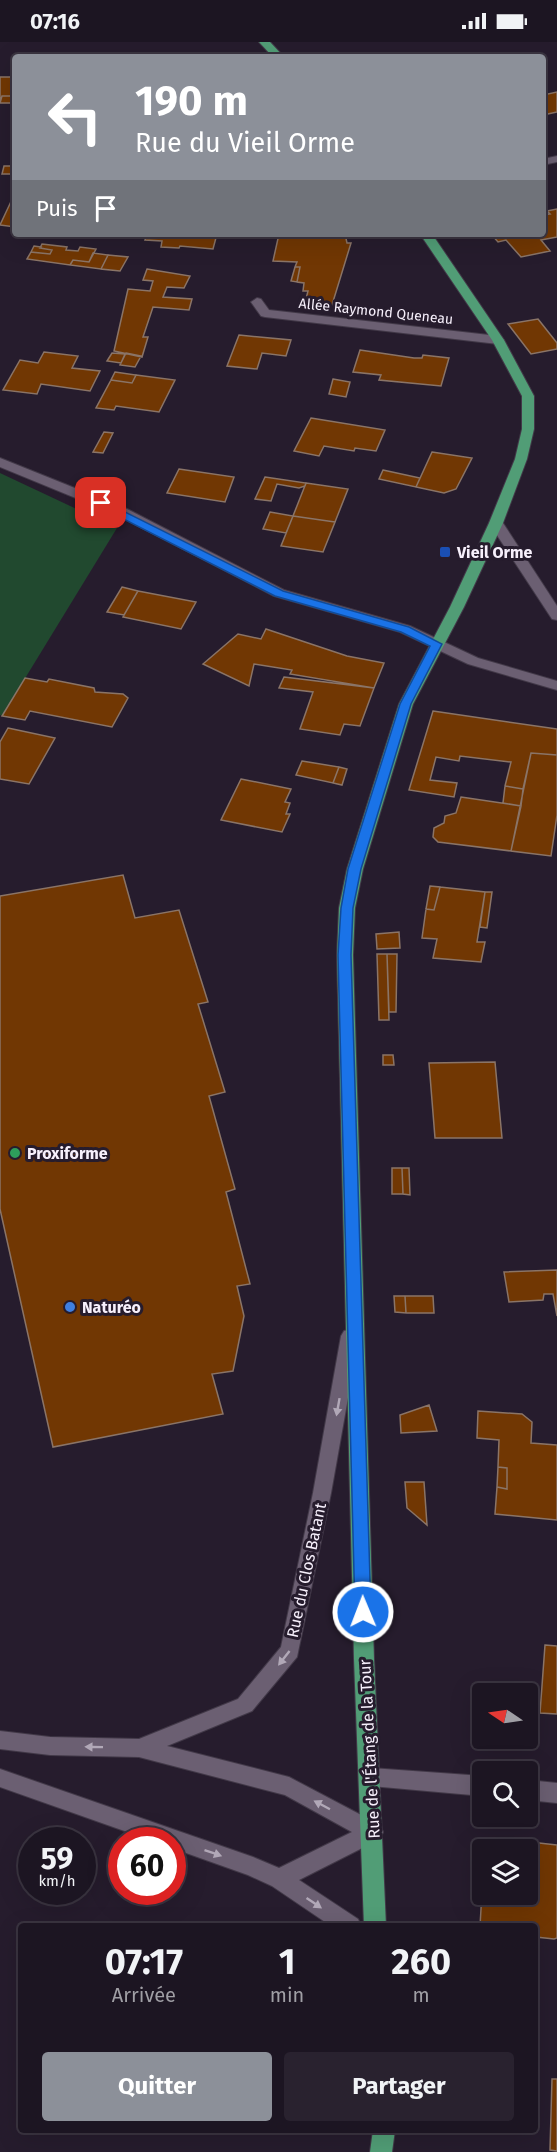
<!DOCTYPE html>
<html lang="fr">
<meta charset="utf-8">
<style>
body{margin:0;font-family:"Fira Sans",sans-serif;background:#29222f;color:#f1f3f6;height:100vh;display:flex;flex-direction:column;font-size:22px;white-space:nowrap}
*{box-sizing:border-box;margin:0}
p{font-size:20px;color:#a09fa5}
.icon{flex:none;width:33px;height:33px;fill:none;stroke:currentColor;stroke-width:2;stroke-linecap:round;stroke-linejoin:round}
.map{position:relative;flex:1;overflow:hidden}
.details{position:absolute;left:18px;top:1881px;width:520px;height:210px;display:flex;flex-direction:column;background:#1c1522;border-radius:6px;box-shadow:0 6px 24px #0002,0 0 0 2px #3a3440}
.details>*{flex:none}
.hud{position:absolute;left:12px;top:12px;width:534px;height:183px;border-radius:6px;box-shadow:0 6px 24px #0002,0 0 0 2px #3a3440;background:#8c9099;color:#fff;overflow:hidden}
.needle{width:39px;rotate:283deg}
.controls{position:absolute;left:472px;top:1641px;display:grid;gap:12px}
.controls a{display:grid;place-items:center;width:66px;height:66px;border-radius:6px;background:#1c1522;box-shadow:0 6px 24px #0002,0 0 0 2px #3a3440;font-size:30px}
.speed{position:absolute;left:18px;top:1785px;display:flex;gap:12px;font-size:30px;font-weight:700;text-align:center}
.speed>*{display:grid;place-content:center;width:78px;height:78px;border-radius:50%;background:#1c1522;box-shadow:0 6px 24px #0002,0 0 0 2px #3a3440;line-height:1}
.speed small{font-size:15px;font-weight:400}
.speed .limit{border:9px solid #d22;background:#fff;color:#111}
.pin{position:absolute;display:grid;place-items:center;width:51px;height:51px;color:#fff;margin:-26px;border-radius:12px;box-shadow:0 3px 9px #0006}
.me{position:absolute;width:66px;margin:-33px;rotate:359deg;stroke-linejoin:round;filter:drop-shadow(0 0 4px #0008)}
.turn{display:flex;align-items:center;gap:21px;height:126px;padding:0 24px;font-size:27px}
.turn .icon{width:78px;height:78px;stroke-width:2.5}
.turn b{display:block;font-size:42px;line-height:51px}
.then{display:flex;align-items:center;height:57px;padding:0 24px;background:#0003;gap:12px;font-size:22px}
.eta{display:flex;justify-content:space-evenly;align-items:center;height:102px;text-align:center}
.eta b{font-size:36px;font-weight:700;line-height:42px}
.cta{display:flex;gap:12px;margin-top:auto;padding:12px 24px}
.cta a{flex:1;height:69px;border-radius:6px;background:#8c9099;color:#fff;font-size:24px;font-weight:700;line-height:69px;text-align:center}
.cta a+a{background:#29222f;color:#f1f3f6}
.status{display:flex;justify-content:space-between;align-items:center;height:42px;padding:0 30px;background:#1c1522;direction:ltr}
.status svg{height:16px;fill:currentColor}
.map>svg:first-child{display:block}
</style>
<div class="status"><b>07:16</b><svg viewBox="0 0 49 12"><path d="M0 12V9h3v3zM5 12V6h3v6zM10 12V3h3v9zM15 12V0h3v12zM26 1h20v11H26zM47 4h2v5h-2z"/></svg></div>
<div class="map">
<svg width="557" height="2110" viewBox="0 0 557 2110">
<rect width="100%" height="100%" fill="#261c2d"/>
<!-- green -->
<path fill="#21492f" d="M0,431l117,55 -115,188 -2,-1z"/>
<!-- building -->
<path fill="#713703" stroke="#8a7467" stroke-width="1.5" d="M0,35h15v19h-13l-2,6z
M557,50v20l-14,3v-20z
M2,54h13v7h-15z
M4,124h11v8h-13z
M15,151v34l-15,-2z
M557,167v28l-16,3 9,11 -29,6 -15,-17 -8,2 -7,-8h52v-19l7,-1 -3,-3z
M147,192h70l-4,15 -33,-3 -1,2 -18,-1 1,-6 -17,-1z
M279,192h66l2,9h4l-19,62 -27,-2 3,-12h-5l1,-8 -7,-1 3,-15h-5l2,-5 -24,-1z
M42,202l25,3 -1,3 12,1 2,-4 16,2 -7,13 -16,-2 -3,5 -43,-6 4,-7 19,2 2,-4 -12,-2z
M34,204l7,1 -1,1 12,2 -2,4 -19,-2z
M93,211l15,2 -7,14 -31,-4 3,-5 16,2z
M108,213l20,2 -8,14 -19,-2z
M295,225h5l-3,15 -6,-1z
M147,227l43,7 -6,12 -17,-1 -4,10 29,2 -3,11 -36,-3 -10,30h5l-6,20 -28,-6 14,-62 22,2 3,-10 -10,-1z
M538,277l19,24v6l-26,5 -23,-30z
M239,293l52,5 -5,16 -24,-3 -5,16 -30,-3z
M360,308l54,8h8l1,-3 26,3 -8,28 -62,-6 2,-5 -28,-3z
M44,310l34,4 -6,12 28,3 -10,20 -49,-7 -4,10 -34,-4 17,-30 18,3z
M112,311l13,1 -4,9 -14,-2z
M126,311l15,3 -6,11 -15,-2z
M115,330l21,3 -4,8 -21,-3z
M136,333l39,5 -16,32 -43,-6 -2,4 -18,-2 15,-28 21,3z
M333,337l17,3 -4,15 -17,-3z
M311,376l74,12 -9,21 -21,-3 -1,3 -30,-5 -5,10 -25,-5z
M104,390l9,1 -10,20 -10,-1z
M432,410l40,6 -16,31 -12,4 -28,-6z
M179,427l55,8 -9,25 -58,-9z
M383,428l37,8 -4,9 -37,-8z
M265,435l41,6 -1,3 -6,2 -22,-4 -6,17 -16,-2z
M306,441l42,6 -13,33 -42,-6z
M270,470l23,4 -7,17 -23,-4z
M293,474l42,6 -12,30 -42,-6z
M122,545l16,4 -14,24 -17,-3z
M138,549l58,11 -15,27 -58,-12z
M266,587l81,27 37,7 -10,25 -84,-14 2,-4 -38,-6 -5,22 -46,-22 35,-30 23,5z
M284,635l90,11 -14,38 -16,-2 -4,11 -40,-6 13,-37 -34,-4z
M25,636l22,4 2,-3 45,9 1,4 28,2 5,4 -16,29 -82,-16 -5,9 -23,-4z
M433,669l124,18v26l-26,-2 -8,36 -18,-3 6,-24 -51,-6 -1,5 -23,-4 -6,23 27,3 -3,14 -45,-7z
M8,686l47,10 -26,46 -29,-5v-37z
M531,711l26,2v60l-6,41 -40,-5z
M302,719l37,6 -6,16 -37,-8z
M339,725l8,2 -5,16 -9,-2z
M241,737l50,10 -6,13 5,1 -4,11h4l-8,18 -61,-12z
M505,744l18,3 -2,17 -18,-3z
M461,755l60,9 -10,45 -73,-9 -5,-5 1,-9 10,-5 1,-7 11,-3z
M123,833l12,43 44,-8 29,92 -10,2 27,88 -16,4 26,93 -9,3 24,92 -13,2 7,30 -11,55 -21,3 11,40 -170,33 -53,-238v-313z
M430,844l10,1 -6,23 -8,-1z
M440,845l45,5 -8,50h8l-4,20 -48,-4 4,-19 -15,-1 4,-29 8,1z
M485,850h7l-5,36 -7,-1z
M399,890l1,16 -23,1 -1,-15z
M377,912h10l2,66h-10z
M387,912h10l-1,58h-7z
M383,1013h10l1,10h-11z
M495,1020l7,76h-67l-6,-75z
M392,1126h10l1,26h-11z
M402,1126h7l1,27 -7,-1z
M557,1228v46l-4,-22h-9l-1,6 -34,2 -5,-30z
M394,1254h11l1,17 -11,-1z
M405,1254h28l1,17h-28z
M429,1363l8,26 -36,2 -1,-18z
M478,1369l44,3 10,8 -1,21 26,2v75l-62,-6 2,-27 10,2v-21l-9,-1 1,-27 -22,-2z
M498,1425l9,1v21l-10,-2z
M405,1440h19l3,43 -20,-17z
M545,1603l12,1v68l-17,-1z
M530,1800l27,3v93l-3,1 -18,-2v-11h-56l3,-51v19h45z
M552,2037h5v72l-7,-1z"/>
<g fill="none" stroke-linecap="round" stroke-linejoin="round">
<defs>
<path id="service" d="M496,477l5,1 56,86v14l-5,-1 -63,-96z"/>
<path id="minor" d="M557,114v6l-14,3v-6z
M257,256l4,1 8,11 229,26 6,4 -6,4 -233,-27 -4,-1 -10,-14z
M0,416l127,51 157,81 126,36 68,32 79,23v9l-89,-26 -68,-32 -126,-36 -157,-81 -117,-48z
M350,1287l6,2 3,5 -28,157 -34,164 -45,54 -85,35 122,31 91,48 3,7 -3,7 -81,41 59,39 3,7h-30l-59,-40 -24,-11 -76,-27v-8h-22l-150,-53v-18l253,88 26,11 73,-36 -67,-37 -146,-38 -89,-2 -50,-6v-18l50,6 89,2 99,-40 43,-52 32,-154 28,-157 3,-5z
M371,1726l112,8v20l-112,-10 -7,-2 -3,-7 3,-7z
M528,1738l29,3v20l-29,-3z"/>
<path id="primary" d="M259,0h11l14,15h-11z
M420,192h12l72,106 30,56v33l-7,30 -24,64 -39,84 -51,97 -50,165 -8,39 -2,47 21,704 12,267h-22l-10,-267 -17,-704 2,-47 8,-39 52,-165 51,-97 39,-84 26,-64 7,-30v-33l-30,-56z
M373,2088h22l-3,22h-22z"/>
</defs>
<!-- service casing -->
<use href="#service" stroke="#423948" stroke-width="2"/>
<!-- minor casing -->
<use href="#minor" stroke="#423948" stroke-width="2"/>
<!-- primary casing -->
<use href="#primary" stroke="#423948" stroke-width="2"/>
<!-- service -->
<use href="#service" fill="#6b5f72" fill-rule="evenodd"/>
<!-- minor -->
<use href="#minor" fill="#6b5f72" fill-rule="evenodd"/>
<!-- primary -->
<use href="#primary" fill="#519d76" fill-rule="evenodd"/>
</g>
<!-- one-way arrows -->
<defs><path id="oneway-solid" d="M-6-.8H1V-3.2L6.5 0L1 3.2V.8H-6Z" transform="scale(1.5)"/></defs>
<g fill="#b1a8b7">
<use href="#oneway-solid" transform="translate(338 1365) rotate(100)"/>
<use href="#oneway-solid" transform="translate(284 1616) rotate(128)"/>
<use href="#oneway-solid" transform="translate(94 1705) rotate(-179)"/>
<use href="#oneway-solid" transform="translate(322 1763) rotate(-152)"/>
<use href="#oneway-solid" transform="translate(213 1811) rotate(19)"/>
<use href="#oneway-solid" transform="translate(314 1861) rotate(34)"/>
</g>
<!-- route -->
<path fill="#1a73e8" stroke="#114b97" stroke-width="1.5" d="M101,458l182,91 126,36 33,17 -31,60 -50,165 -8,39 -2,47 20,657 -2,5 -6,2 -6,-2 -2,-5 -17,-657 3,-47 7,-39 52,-165 30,-58 -29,-14 -126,-36 -177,-90v-5z"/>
<!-- markers -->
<rect fill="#1a4fb4" stroke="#261c2d" stroke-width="2" x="439" y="504" width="12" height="12" rx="3"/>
<circle fill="#2e9e5b" stroke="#261c2d" stroke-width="2" cx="15" cy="1111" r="6"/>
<circle fill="#3f7fe0" stroke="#261c2d" stroke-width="2" cx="70" cy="1265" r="6"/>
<g text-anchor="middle" stroke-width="6" stroke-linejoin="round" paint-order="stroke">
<!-- far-street labels -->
<g font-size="14" fill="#f7f0fc" stroke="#261c2d">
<text transform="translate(376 269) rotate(6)" y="5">Allée Raymond Queneau</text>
</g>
<!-- poi labels -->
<g font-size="16" font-weight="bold" fill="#f7f0fc" stroke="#261c2d" text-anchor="start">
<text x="457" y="516">Vieil Orme</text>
<text x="27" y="1117">Proxiforme</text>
<text x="82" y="1271">Naturéo</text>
</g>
<!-- street labels -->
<g font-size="16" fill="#f7f0fc" stroke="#261c2d">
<text transform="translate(306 1528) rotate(-78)" y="6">Rue du Clos Batant</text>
<text transform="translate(369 1707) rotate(-93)" y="6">Rue de l'Étang de la Tour</text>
</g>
</g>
</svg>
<div class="controls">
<a><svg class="needle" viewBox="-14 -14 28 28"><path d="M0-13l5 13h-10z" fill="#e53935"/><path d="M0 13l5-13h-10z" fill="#a09fa5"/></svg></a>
<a><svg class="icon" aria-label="search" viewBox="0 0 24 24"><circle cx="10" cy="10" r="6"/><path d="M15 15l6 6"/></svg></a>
<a><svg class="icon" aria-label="layers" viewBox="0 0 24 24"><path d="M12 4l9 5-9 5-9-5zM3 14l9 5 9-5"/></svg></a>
</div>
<div class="speed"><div>59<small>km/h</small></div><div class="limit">60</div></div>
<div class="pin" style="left:101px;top:461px;background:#d93025"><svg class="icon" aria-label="arrive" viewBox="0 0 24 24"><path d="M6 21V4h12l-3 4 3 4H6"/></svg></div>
<svg class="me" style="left:363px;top:1570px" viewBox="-20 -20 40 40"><circle r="17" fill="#1a73e8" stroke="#fff" stroke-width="3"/><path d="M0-11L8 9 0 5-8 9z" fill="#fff"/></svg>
<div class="hud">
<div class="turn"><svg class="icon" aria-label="left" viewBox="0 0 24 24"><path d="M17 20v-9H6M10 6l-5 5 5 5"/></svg><div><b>190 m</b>Rue du Vieil Orme</div></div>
<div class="then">Puis<svg class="icon" aria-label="arrive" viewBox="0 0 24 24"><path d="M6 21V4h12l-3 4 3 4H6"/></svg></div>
</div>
<section class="details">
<div class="eta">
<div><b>07:17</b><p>Arrivée</p></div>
<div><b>1</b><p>min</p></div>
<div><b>260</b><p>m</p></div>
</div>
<div class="cta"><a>Quitter</a><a>Partager</a></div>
</section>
</div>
